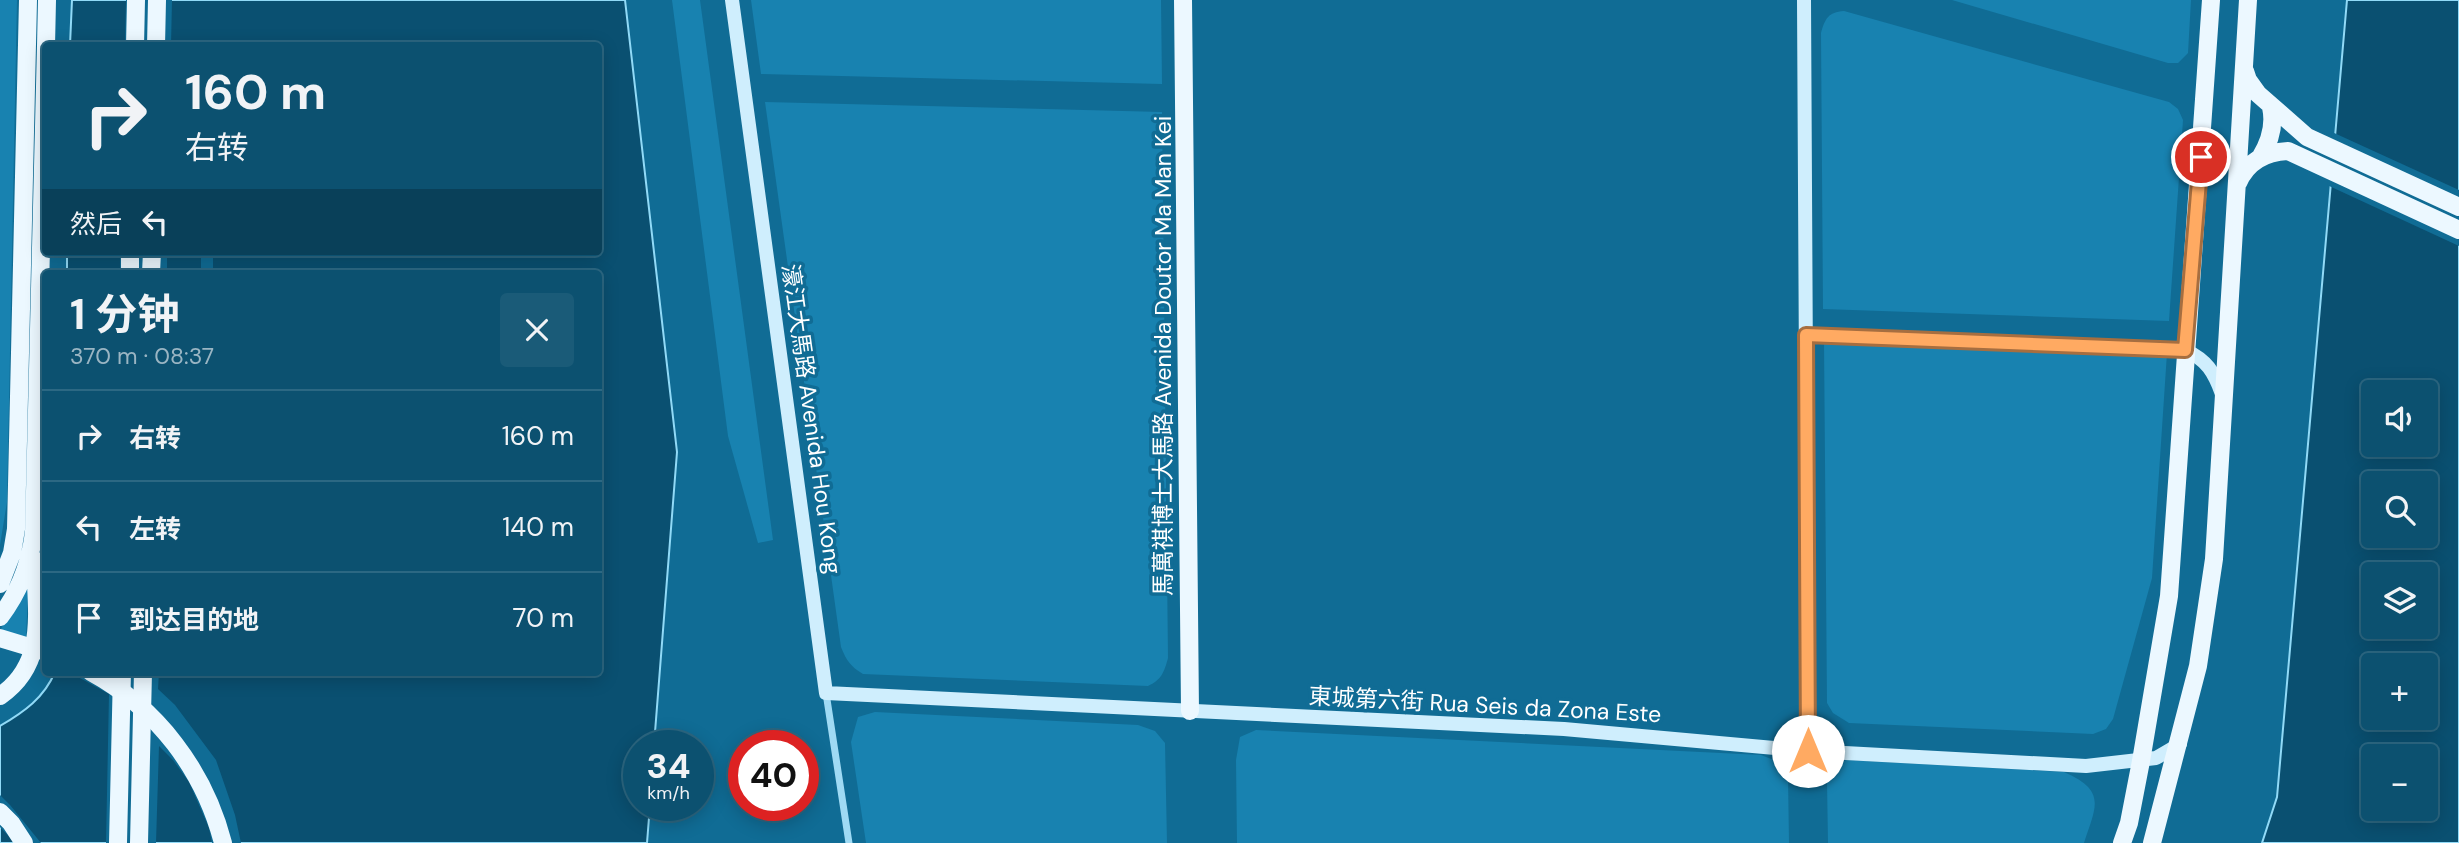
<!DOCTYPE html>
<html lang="zh">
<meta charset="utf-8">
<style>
body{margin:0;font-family:"DM Sans","Noto Sans SC",sans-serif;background:#1a5b78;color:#f1f3f6;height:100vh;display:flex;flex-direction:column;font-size:26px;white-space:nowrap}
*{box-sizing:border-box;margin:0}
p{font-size:23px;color:#9ab5c3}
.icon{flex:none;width:38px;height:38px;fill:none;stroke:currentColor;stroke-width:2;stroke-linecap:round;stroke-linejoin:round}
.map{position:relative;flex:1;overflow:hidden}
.side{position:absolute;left:42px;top:270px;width:560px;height:406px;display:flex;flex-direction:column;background:#0c5170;border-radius:7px;box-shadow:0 4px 18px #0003,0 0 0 2px #2c6883}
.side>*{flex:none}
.top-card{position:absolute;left:42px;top:42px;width:560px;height:214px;border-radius:7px;box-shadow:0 4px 18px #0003,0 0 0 2px #2c6883;background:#0c5170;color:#f1f3f6;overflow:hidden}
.controls{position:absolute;left:2361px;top:380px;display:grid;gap:14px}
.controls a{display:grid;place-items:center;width:77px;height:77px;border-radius:7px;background:#0c5170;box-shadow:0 4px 18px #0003,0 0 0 2px #2c6883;font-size:35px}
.speed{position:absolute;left:623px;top:730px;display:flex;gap:14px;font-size:35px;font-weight:700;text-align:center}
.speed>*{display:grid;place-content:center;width:91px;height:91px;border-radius:50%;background:#0c5170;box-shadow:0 4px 18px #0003,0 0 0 2px #2c6883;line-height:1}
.speed small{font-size:18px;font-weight:400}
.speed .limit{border:10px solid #d22;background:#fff;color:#111}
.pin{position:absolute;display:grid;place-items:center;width:60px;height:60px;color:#fff;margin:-30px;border:4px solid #fff;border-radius:50%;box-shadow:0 2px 7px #0007}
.me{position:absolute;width:77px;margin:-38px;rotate:0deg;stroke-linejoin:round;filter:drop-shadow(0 0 5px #0008)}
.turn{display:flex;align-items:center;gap:24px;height:147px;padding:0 28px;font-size:32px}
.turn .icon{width:91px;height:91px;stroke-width:2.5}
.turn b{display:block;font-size:49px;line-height:60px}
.then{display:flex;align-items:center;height:66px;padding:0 28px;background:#0003;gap:14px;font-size:26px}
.round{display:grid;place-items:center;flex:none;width:74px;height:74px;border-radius:7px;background:#1a5b78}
.summary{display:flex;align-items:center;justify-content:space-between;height:119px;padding:0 28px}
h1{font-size:42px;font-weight:700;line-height:52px}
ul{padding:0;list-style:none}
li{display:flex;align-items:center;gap:21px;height:91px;padding:0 28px;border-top:2px solid #2c6883}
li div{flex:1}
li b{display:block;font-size:26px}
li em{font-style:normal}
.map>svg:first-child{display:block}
</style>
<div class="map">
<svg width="2459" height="843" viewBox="0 0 2459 843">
<rect width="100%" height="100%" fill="#106c95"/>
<!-- green -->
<path fill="#1882b0" d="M0,0h17l-10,502 -7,43z
M672,0h28l73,540 -15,3 -30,-107z
M751,0h410l1,84 -401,-10z
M1952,0h239l-3,53 -10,10h-10z
M1844,11l325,91 9,7 5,11 -14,201 -346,-12 -2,-276c4,-14 7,-21 23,-22z
M765,102l397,10 6,546c-4,15 -7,22 -20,28l-285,-12c-12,-7 -17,-14 -22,-27z
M1824,340l343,13 -15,225 -39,141 -7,10 -13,5 -244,-11 -16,-10 -6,-10z
M29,573l-3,64 -26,-6z
M875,712l263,13 17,6 10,12 2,100h-301l-15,-101 7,-25z
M1256,730l505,25 18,7 9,15 1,66h-552l-1,-83 4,-23z
M1846,760l218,12c43,19 32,34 20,71h-256l-1,-61 7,-16z"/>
<!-- water -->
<path fill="#0a5071" stroke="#91daf7" stroke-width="2" fill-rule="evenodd" d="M72,0h553l52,452 -23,293 -15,1v59h11l-3,38h-647v-117c24,-14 44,-28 55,-54h543v-399h-531v-21h531v-206l-528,-1z
M2347,0h112v843h-197l15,-46zM2373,392h53v52h-53zM2373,483h53v53h-53zM2373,574h53v52h-53zM2373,665h53v53h-53zM2373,756h53v52h-53z"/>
<!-- pier -->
<path fill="#106c95" d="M126,0h46l-1,46 -46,-1z
M2332,132l127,58v56l-132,-61z
M120,252h47v21h-47z
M201,255h12v18h-12z
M69,672h90l-1,17 17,16 41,55 19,55 6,28h-29l-3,-15 -20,-46 -16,-22 -14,-14 -3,97h-50l3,-149z
M0,795l10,10 31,38h-26l-15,-16z"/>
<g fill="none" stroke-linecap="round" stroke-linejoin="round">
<!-- street -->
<path stroke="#9fdaf4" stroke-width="7" d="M826,693l23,150"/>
<!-- secondary -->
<path stroke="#cfeefd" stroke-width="14" d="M732,0l94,693 738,36 244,22 278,15 70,-8 24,-14
M1804,0l4,751
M1806,335l379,15c22,10 29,22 37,44"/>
<!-- primary -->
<path stroke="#ecf8ff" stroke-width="18" d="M1183,0l7,711
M46,46l1,-46
M135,46l1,-46
M156,46l1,-46
M2245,71l3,9 10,14 49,43 152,70
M2260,158c10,-16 15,-33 11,-51
M2238,183c9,-21 27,-31 50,-32l171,79
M130,273v-21
M151,273l1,-21
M0,584l12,-31 4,-24 12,-529
M0,617c20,-26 30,-53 34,-85l12,-486
M0,696c48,-33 36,-85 35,-136
M0,812l11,11 13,20
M118,843l4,-171
M139,843l4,-171
M2122,843l7,-20 12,-62 28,-165 42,-596
M2152,843l46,-177 16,-107 34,-559"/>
<!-- primary-bridge -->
<path stroke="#ecf8ff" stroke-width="18" d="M0,638l46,14
M91,672c66,36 113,98 132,171"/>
</g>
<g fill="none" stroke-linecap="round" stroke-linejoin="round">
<defs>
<path id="route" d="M1808,751l-2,-416 379,15 16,-193"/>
</defs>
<!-- route casing -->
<use href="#route" stroke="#a66e40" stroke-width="18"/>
<!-- route -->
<use href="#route" stroke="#ffaa62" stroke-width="12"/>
</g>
<g text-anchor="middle" stroke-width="7" stroke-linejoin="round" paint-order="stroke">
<!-- street labels -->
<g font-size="23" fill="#fff" stroke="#106c95">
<text transform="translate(1163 356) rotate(-90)" y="8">馬萬祺博士大馬路 Avenida Doutor Ma Man Kei</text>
<text transform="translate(812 419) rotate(82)" y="8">濠江大馬路 Avenida Hou Kong</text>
<text transform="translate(1485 705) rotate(3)" y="8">東城第六街 Rua Seis da Zona Este</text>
</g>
</g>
</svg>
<div class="controls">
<a><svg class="icon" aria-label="sound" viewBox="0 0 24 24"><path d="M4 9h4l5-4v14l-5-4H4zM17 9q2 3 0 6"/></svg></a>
<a><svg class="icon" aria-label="search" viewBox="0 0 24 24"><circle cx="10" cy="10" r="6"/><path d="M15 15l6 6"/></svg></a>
<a><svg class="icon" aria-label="layers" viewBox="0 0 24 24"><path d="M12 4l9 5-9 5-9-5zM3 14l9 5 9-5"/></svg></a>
<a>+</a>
<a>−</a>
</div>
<div class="speed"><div>34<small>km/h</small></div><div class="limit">40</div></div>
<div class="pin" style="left:2201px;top:157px;background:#d93025"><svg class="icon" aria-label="arrive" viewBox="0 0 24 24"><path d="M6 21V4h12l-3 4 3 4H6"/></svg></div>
<svg class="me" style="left:1808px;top:751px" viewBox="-20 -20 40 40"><circle r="19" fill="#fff"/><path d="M0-13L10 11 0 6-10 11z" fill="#ffaa62"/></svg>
<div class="top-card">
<div class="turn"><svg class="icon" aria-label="right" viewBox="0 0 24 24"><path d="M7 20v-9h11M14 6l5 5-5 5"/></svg><div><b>160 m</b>右转</div></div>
<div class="then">然后<svg class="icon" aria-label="left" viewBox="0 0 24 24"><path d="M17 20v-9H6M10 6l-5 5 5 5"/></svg></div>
</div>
<section class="side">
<div class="summary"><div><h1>1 分钟</h1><p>370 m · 08:37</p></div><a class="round"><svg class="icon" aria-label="close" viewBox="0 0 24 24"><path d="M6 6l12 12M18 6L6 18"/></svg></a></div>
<ul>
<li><svg class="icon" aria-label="right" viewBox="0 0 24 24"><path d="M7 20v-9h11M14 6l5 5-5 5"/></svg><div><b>右转</b></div><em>160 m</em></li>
<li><svg class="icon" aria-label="left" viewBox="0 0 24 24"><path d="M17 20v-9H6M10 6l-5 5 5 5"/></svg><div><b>左转</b></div><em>140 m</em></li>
<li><svg class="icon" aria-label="arrive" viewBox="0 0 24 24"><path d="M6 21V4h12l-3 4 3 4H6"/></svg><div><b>到达目的地</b></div><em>70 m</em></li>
</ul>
</section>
</div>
